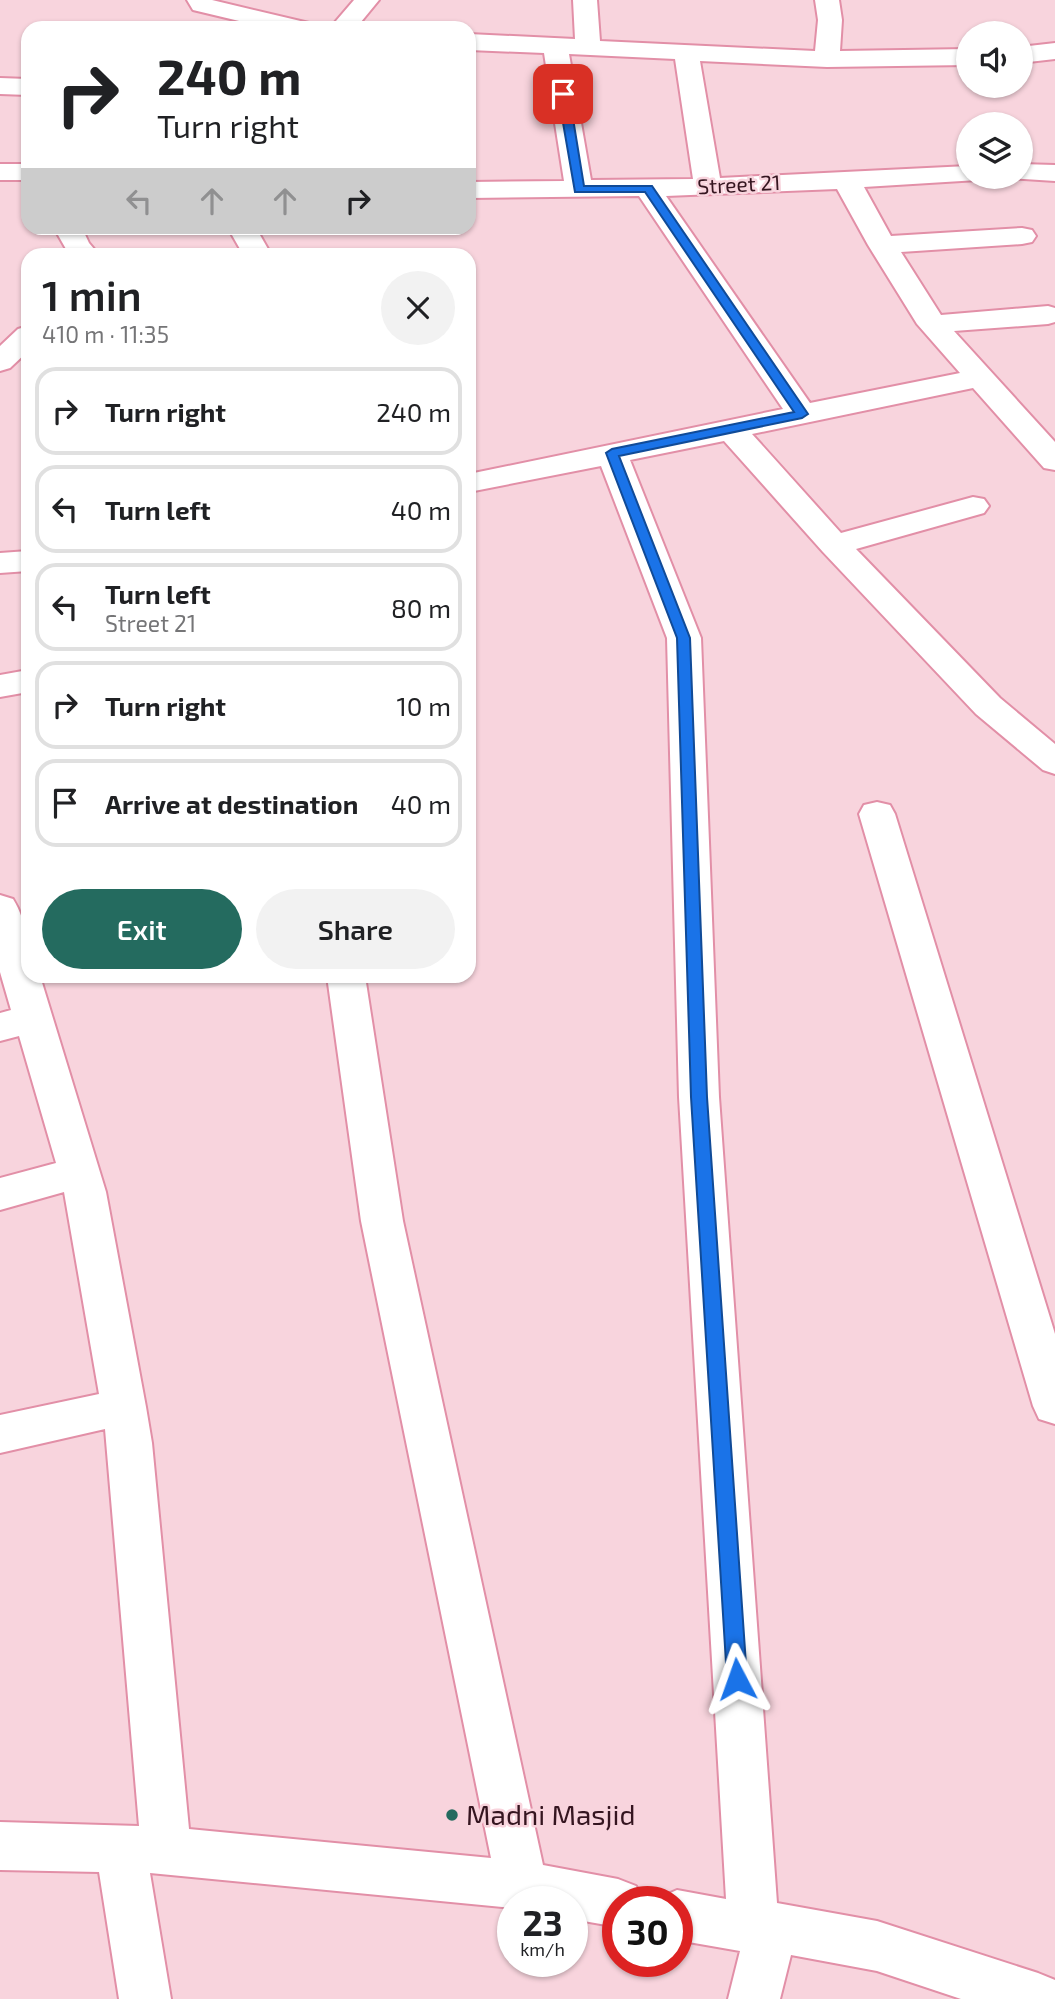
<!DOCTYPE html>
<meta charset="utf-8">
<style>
body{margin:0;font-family:"Exo 2",sans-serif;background:#f2f2f2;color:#202124;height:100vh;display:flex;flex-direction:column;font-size:26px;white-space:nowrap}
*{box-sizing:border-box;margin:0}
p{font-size:23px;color:#757577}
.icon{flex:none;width:38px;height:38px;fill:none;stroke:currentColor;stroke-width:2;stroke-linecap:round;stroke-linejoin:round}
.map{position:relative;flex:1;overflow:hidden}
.sheet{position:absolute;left:21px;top:248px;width:455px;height:735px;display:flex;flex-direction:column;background:#fff;border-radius:21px;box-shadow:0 2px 5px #0004}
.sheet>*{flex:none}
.guide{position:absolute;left:21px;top:21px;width:455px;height:214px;border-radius:21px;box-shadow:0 2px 5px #0004;background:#fff;color:#202124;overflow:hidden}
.controls{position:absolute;left:956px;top:21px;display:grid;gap:14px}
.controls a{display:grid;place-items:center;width:77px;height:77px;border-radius:50%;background:#fff;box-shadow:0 2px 5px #0004;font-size:35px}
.speed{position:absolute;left:497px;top:1886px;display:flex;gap:14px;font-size:35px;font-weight:700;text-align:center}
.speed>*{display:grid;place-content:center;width:91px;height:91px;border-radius:50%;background:#fff;box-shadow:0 2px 5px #0004;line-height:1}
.speed small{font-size:18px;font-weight:400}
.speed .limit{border:10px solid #d22;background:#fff;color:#111}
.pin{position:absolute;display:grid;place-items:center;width:60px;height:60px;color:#fff;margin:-30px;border-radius:14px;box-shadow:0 4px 10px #0006}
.me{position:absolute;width:77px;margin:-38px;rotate:356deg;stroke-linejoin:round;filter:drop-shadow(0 0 5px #0008)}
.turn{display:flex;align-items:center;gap:24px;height:147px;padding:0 21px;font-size:32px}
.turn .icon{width:91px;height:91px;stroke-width:2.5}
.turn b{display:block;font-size:49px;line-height:60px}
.lanes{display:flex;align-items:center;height:66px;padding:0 21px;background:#0003;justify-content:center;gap:35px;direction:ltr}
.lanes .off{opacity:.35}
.round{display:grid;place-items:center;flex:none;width:74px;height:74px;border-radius:37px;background:#f2f2f2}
.overview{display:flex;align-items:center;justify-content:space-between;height:119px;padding:0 21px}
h1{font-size:42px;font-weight:600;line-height:52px}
.action{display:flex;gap:14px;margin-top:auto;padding:14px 21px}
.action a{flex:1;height:80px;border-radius:42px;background:#246b5f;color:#fff;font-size:28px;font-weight:600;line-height:80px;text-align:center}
.action a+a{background:#f2f2f2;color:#202124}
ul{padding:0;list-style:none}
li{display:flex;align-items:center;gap:21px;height:88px;margin:0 14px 10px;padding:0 7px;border:4px solid #e0e0e0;border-radius:21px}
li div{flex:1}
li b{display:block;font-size:26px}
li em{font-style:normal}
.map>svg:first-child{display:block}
</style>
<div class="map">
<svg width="1055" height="1999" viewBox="0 0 1055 1999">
<rect width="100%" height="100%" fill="#f8d4dd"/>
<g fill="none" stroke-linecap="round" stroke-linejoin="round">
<defs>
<path id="minor" d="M187,0h25l97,23 3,5h-44l-75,-18z
M354,0h25l-23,28h-26z
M573,0h24l3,41 215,10 3,-31 -3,-20h24l3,20 -2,31 128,-2v16l-141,2 -127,-6 20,117 248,-12v11h12l-2,3 -114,7 27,49 131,-8 10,2 4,6 -4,6 -10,2 -121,8 40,63 107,-9 7,2v14l-7,2 -94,7 101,111v28l-11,-2 -71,-80 -221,46 89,99 132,-36 11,2 5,7 -5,7 -128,36 144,149 55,46v30l-12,-4 -67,-56 -153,-162 -99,-111 -94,19 71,178 18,459 58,806 100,18 161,52 17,7v19h-94l-84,-28 -86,-16 -11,44h-52l12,-48 -63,-11v-38h-20l2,-4 18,-8 49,9 -47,-802 -12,-459 -66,-172 -132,26v-18l314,-65 -144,-213 -170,2v-16l95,-1 -20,-128 -75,-3v-16l106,5zM569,54l106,5 18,120 -102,1zM837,189l31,56 49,79 43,49 -150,30 -144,-207z
M1055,43v16l-35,4v-16z
M0,78l28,1v16l-28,-1z
M0,164h28v16h-28z
M1020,164l35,1v16l-45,-3 10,-1z
M54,228h28l7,15 11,13h-30z
M228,228h28l16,28h-28z
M28,326v25l-18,17 -10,3v-25l18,-17z
M28,551v20l-28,2v-20z
M28,670v22l-28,5v-22z
M877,802l13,3 5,9 160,520v90l-16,-5 -6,-13 -174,-592 5,-9z
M0,895l13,4c15,24 15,50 15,77h12l66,216 40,215 6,36 37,386 302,29 -130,-637 -34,-245h38l38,245 140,644 75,14 18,7 7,16h-25v25l-46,-8v-17h-59v6l-363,-35 21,126h-52l-20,-127 -99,-2v-48l139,4 -34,-397 -105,24v-38l99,-21 -35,-202 -64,18v-32l56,-15 -37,-127 -19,5v-28l11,-3 -11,-38z"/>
</defs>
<!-- minor casing -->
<use href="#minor" stroke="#e28fa7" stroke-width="4"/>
<!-- minor -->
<use href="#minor" fill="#fff" fill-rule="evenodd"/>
</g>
<!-- route -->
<path fill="#1a73e8" stroke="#114b97" stroke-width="2" d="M563,90l6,4 15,92h68l156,228 -6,4 -183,38 71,182 17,459 40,582 -3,7 -7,2 -7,-2 -3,-7 -36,-582 -14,-459 -71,-185 6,-4 182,-37 -149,-220h-70l-17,-98z"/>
<!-- markers -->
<circle fill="#246b5f" stroke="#f8d4dd" stroke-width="2.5" cx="452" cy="1815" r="7"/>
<g text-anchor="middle" stroke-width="5" stroke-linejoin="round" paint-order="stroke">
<!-- far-street labels -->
<g font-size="21" fill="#351520" stroke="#f8d4dd">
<text transform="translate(739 185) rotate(-3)" y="7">Street 21</text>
</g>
<!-- near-poi labels -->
<g font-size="28" fill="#351520" stroke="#f8d4dd" text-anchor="start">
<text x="466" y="1825">Madni Masjid</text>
</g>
</g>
</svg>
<div class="controls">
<a><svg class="icon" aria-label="sound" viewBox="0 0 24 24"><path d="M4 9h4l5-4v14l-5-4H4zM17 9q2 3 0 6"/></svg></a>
<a><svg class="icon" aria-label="layers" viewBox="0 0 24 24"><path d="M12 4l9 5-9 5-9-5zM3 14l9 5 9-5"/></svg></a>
</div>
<div class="speed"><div>23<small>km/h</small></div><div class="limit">30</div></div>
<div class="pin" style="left:563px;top:94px;background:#d93025"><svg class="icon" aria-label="arrive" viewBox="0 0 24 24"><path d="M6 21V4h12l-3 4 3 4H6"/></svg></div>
<svg class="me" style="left:737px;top:1679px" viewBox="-20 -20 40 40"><path d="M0-17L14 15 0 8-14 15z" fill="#1a73e8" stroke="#fff" stroke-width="4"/></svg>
<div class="guide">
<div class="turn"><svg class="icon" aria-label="right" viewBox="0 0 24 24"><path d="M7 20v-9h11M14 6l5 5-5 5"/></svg><div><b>240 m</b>Turn right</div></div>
<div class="lanes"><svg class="icon off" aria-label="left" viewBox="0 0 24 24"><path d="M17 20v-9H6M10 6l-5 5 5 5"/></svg><svg class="icon off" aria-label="ahead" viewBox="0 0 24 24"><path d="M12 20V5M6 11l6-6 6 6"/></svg><svg class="icon off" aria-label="ahead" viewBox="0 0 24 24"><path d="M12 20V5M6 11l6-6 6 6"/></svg><svg class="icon" aria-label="right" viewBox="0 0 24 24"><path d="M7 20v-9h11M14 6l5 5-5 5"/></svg></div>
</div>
<section class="sheet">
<div class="overview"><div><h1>1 min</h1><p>410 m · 11:35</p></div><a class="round"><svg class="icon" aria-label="close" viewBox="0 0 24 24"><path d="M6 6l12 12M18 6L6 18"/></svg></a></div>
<ul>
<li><svg class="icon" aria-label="right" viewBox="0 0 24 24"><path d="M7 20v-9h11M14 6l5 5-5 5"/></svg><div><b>Turn right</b></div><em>240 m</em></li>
<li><svg class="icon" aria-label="left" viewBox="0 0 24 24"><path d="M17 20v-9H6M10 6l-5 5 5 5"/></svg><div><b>Turn left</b></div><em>40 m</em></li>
<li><svg class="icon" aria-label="left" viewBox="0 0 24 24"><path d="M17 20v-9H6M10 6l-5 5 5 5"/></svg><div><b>Turn left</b><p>Street 21</p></div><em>80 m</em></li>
<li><svg class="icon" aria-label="right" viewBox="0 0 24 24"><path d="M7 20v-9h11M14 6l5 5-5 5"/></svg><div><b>Turn right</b></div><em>10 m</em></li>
<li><svg class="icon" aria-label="arrive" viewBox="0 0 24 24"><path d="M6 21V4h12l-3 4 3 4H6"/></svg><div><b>Arrive at destination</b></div><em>40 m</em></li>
</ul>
<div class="action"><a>Exit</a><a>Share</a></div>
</section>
</div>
